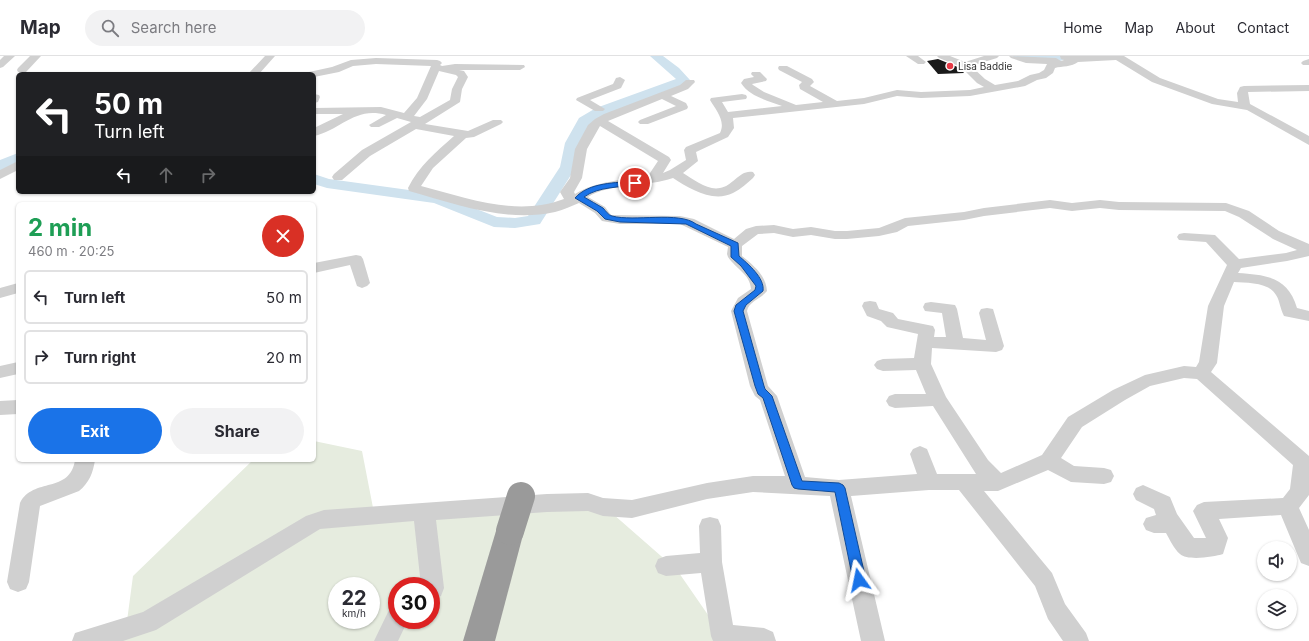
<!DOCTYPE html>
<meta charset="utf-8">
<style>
body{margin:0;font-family:Inter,sans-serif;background:#f2f2f3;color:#2b2b33;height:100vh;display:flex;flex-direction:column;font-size:15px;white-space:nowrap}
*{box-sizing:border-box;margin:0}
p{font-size:13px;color:#7c7c81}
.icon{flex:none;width:22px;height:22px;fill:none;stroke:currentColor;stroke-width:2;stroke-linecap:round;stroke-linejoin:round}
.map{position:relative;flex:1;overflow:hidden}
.details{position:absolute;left:16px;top:146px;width:300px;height:260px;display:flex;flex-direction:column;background:#fff;border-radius:6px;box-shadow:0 1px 3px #0004}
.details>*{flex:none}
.banner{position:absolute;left:16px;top:16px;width:300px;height:122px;border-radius:6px;box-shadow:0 1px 3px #0004;background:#202124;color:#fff;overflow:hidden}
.tools{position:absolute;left:1257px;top:485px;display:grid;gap:8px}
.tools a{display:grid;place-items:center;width:40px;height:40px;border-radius:50%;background:#fff;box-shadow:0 1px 3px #0004;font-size:20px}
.speed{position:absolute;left:328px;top:521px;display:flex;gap:8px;font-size:20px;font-weight:700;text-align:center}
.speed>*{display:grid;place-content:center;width:52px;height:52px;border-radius:50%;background:#fff;box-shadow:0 1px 3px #0004;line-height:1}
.speed small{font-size:10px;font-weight:400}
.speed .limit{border:6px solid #d22;background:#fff;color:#111}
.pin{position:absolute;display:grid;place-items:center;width:34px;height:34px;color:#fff;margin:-17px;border:2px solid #fff;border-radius:50%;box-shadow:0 1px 4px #0007}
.me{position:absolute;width:44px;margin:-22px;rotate:348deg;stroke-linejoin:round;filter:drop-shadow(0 0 3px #0008)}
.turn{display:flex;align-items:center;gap:14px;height:84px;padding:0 12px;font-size:18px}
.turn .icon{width:52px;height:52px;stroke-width:2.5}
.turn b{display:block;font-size:28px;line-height:34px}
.lanes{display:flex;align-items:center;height:38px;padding:0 12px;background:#0003;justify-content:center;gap:20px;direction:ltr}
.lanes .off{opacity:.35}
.round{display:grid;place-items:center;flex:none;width:42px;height:42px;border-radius:21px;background:#f2f2f3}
.head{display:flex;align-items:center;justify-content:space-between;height:68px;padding:0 12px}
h1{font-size:24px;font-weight:700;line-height:30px;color:#1e9e55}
.primary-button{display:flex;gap:8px;margin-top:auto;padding:8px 12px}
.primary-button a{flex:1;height:46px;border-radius:24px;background:#1a73e8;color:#fff;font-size:16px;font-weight:700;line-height:46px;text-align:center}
.primary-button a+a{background:#f2f2f3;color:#2b2b33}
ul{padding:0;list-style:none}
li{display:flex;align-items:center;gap:12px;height:54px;margin:0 8px 6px;padding:0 4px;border:2px solid #e1e1e2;border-radius:6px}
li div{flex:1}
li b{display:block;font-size:15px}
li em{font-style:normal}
header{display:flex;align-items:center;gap:24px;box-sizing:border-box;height:56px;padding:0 20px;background:#fff;border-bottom:1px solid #e1e1e2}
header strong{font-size:19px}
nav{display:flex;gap:22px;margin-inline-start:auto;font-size:14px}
.search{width:280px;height:36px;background:#f2f2f3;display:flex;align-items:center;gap:10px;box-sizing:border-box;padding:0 14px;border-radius:22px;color:#7c7c81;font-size:15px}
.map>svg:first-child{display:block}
</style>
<header>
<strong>Map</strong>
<div class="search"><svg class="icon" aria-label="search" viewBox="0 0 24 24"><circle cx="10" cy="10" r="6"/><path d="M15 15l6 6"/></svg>Search here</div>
<nav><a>Home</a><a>Map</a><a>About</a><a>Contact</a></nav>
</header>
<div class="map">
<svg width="1309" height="585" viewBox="0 0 1309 585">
<rect width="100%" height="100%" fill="#fff"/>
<!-- green -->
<path fill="#e6ecdf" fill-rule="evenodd" d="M314,385l48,10 13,67 222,-18 80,70 49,71h-618l17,-5 8,-60 120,-116h61zM337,530h34v34h-34zM397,530h34v34h-34z"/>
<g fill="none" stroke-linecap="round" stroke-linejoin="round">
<!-- river -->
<path fill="#cfe2ee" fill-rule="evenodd" d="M650,0h13l16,12 11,12 -2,3 -14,7 -68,24 -16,10 -11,19 -3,24 -36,57 -25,4 -21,-1 -60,-24 -107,-15 -13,-4v-10l15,5 109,15 59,23 18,1 13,-2 32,-49 5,-24 14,-25 17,-10 80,-29z
M1013,0h55c-8,11 -41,6 -53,3z
M18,97v11l-18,7v-11z"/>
</g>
<!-- building -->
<path fill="#1a1a1a" d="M938,3l22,9 4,5 -26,1 -11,-13z"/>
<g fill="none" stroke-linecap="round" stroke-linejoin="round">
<!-- minor -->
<path fill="#d0d0d0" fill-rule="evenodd" d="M4,0h11l-12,11 -3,1v-8z
M30,0h11l-15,16h-8l-1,-2 1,-2z
M265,0h10l-16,18h-11z
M906,0h12l8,6 -2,2h-6z
M937,0h13l15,6 19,-6h15l-2,2 -26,8 14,13 10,6 23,-4 12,-6 9,-2 5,-3 3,-6 -21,-1 -15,-5 -2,-2 47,2 5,3 3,-1 -3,-1 -1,-3h64l36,22 58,21 20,3 -1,-9 3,-6 4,-1 65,-1v6l-61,1 2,12 59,32v9l-62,-35 -35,-6 -60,-22 -36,-22 -38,2c-6,5 -16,4 -23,6l-2,5 -7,5 -9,2 -12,6 -55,10 -49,2 -24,-2 -33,8 -131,14 1,10 -6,9 -32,15 2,9 -15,12c10,6 25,18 37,15 13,-2 20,-19 33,-16l2,3 -2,3c-6,5 -12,11 -20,15 -20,10 -43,-4 -60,-15 -25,9 -64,5 -85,19l17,10 6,8 69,1 14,3 40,20 12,-10 10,-3 18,-1 19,4 18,-2 24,4h12l32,-3 26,-10 59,-6 20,-4 66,-8 22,3 28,-3 19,2 107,1 23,8 30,20 30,13v12l-22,5 -46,7 -3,5c29,2 50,4 59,35l12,3v10l-25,-5c-4,-7 -4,-15 -8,-21 -7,-13 -29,-12 -42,-13l-10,24 -7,57 -6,9 98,84v39l-10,13 10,22v36l-8,-3 -20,-48 -62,4 9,19 -5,16c-9,3 -36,7 -43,0 -6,-5 -10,-14 -14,-21h-12l-8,-3 -3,-6 3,-6 10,-3 -2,-6 -18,-9 -3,-6 3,-6 7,-3 27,12 7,17 17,24h12l-13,-27 4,-6 7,-3 79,-4 7,-9 3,-24 -96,-86 -13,-1 -34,8 -25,14 -43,27 -21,31 13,8 30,2 7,2 3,6 -3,6 -7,2 -33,-2 -23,-12 -50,21h-14l68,82 13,31 21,29 3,8h-26l-15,-22 -13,-33 -76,-96h-30l-78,6 34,145h-24l-31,-145 -77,-4 -46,7 -75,19 -29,-2 -15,-5 -41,1 -111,8 8,68 -3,8 -10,4v-14h-10l-7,-65 -94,8 -164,101 -33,11h-51l3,-8 68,-21 163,-96 18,-6 223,-16 41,-1 15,5 29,2 75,-17 46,-7h32l-25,-76 -5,-4 -5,-10 -19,-75 7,-13 13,-9c-1,-15 -15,-20 -23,-32l-1,-3 1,-7 -48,-23h-60l-18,-3 -7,-8 -16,-10c-8,3 -16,7 -24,9 -49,11 -99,-8 -146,-21l-1,-3c11,-22 28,-36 46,-52l-38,-7 -46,27 -28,24h-8l-2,-3 2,-3 28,-24 49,-28 -14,-4 -18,9h-8l-2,-2 17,-10c-31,-9 -45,15 -72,21v-8l29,-14h-29v-6l67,-1 23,6 13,-15 14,-32 -55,-2 -23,2 -14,6 -25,5v-3h-6l1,-2 23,-5 19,-7 25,-2 61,2 3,1 2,2 -2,2 2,1 13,-2 69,1 1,2 -5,3h-61l5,1 4,6 -6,12 -2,13 -35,22 43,7 25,-11h8l2,2 -2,2 -27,13 -8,1 -33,30 -12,18c47,12 95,31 143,13l-4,-7 10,-14 5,-29 13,-24 7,-6 9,-5 76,-29 6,-5h8l1,2 -7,7 -17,7 15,7 2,4 -1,2 -39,15h-8l-2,-2 2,-2 36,-14 -14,-7 -54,22 61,36 2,3 -8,13 7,-3 16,-10 -2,-10 2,-3 34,-14c6,-12 -4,-23 -10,-33l1,-2 31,-4 4,1 1,2 -1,2 -24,3 6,10 54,-6c-15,-6 -32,-9 -41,-23l3,-4 10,-2 -3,-3 1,-2h8l7,7 -1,2 -14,3 1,1 11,7 32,13 27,-3 -23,-13 -1,-4 3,-3 -23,-12 -1,-2 1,-2h8l25,13 2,3 -4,4 27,15 27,-3 33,-8 24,2 49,-2 14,-3 -7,-4 -16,-16 -22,-9zM439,15l17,4 2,2 -6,12 -2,11 -30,17 -6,-1 13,-17zM600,70l58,35 -10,15c-24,4 -52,5 -73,18l-1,-2 8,-14 5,-29zM1050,152l22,3 28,-3 19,2 106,1 14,6 34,22 24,11 -11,3 -47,6 -24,-24 -31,-2 -5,1 -2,3 2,3 27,2 21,23 -19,41 -9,56 -3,5 -12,-1 -39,9 -32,15 -45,27 -26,38 -41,18 -13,-13 -42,-63 -15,-33 1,-16 64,4 6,-2 2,-4 -11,-37 -6,-1 -6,1 -2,4 7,27 -23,-2 -6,-29 -2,-4 -24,-3 -6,1 -2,4 2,4 17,2 4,24h-12l1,-7 -2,-4 -35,-7 -5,-6 -14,-4 -3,-7 -6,-1 -6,1 -2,4 5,10 14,5 6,6 31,7 -4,24 -31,1 -6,2 -3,4 3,4 6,2 33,-1 10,24h-31l-6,2 -3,5 3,5 6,2 38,-2 43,68h-39l-10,-25 -7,-3 -7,3 -3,5 7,20 -78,6 -34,-3 -28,-81 -9,-10 -21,-75c2,-10 14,-12 20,-20 -1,-16 -14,-26 -25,-35v-10l16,-12 16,-1 19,4 18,-2 24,4h12l32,-3 18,-4 11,-6 56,-6 20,-4z
M1309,3v6h-6l-2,-2 2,-2z
M620,21l5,3 -4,8 -31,12 15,9 -2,2h-8l-19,-11 1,-2 36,-14 3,-6z
M314,38l5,1 1,2 -2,5 -4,1z
M18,105v9l-18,9v-9z
M356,199l5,1 2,3 7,24 -3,3 -5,2 -5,-2 -7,-21 -36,8v-10z
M18,227v10l-18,5v-10z
M18,306v12l-18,4v-12z
M18,344v14l-18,1v-14z
M75,404h20c-2,13 -6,23 -16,31l-39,15 -11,76 -3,7 -8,3 -8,-3 -3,-7 13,-79c13,-26 50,-9 55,-43z
M710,461l8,2 3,7 1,36 11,63 31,3 9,4 3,9h-63l-2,-5 -10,-63 -35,3 -8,-3 -3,-7 3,-7 8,-3 34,-3 -1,-27 3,-7z
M397,551v13h11l-10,21h-24l15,-31z"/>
<!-- highway -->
<path fill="#9a9a9a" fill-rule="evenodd" d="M510,463l10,3 4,9 -29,110h-32l33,-110 4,-9z"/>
<!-- highway-bridge -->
<path stroke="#9a9a9a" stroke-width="28" d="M510,475l11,-35"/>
</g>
<!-- route -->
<path fill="#1a73e8" stroke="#114b97" d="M635,125l4,2 -1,1c-18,4 -39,2 -54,13 6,4 13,7 19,11 3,3 5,7 9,8 22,6 67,-5 84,8l42,19 1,13c9,8 26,22 24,35l-17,14 -3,6 21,75 1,3 7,7 30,85 37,2 4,2 2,3 21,92 -2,4 -5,1 -4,-1 -2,-4 -18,-88 -37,-3 -4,-1 -2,-3 -29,-87 -5,-4 -3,-8 -21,-75 2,-6 19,-15 1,-4 -15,-20 -10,-9v-11l-45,-22 -66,-2 -15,-3 -8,-8 -22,-13c14,-16 41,-15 60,-17z"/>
<!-- markers -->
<circle fill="#e63946" stroke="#fff" stroke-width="1.5" cx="950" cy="10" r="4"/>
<g text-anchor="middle" stroke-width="4" stroke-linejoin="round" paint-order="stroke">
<!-- far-poi labels -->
<g font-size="10" fill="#333" stroke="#fff" text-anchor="start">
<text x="958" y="14">Lisa Baddie</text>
</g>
</g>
</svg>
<div class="tools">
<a><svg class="icon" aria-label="sound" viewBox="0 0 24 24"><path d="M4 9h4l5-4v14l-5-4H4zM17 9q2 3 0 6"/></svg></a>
<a><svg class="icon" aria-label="layers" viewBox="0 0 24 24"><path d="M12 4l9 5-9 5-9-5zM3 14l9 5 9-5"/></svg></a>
</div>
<div class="speed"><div>22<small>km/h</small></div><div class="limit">30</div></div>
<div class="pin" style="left:635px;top:127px;background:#d93025"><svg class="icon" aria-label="arrive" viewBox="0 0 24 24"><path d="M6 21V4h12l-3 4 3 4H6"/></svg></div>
<svg class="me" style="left:859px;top:524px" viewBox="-20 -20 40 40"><path d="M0-17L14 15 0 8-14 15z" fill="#1a73e8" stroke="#fff" stroke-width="4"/></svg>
<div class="banner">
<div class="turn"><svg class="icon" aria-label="left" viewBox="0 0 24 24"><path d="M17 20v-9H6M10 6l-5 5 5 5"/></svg><div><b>50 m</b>Turn left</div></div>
<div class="lanes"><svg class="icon" aria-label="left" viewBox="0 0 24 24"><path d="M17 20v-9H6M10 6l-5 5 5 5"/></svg><svg class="icon off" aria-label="ahead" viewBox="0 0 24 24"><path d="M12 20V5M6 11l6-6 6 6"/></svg><svg class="icon off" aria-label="right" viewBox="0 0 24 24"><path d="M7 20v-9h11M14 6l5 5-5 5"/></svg></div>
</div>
<section class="details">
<div class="head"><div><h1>2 min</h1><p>460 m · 20:25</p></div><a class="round" style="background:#d93025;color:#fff"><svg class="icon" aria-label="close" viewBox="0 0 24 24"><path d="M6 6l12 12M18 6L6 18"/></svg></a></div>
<ul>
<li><svg class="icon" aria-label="left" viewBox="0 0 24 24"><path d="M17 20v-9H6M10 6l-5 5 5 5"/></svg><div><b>Turn left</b></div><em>50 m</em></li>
<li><svg class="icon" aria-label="right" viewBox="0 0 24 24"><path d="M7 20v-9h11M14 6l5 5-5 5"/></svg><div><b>Turn right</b></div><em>20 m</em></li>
</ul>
<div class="primary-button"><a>Exit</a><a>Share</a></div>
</section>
</div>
